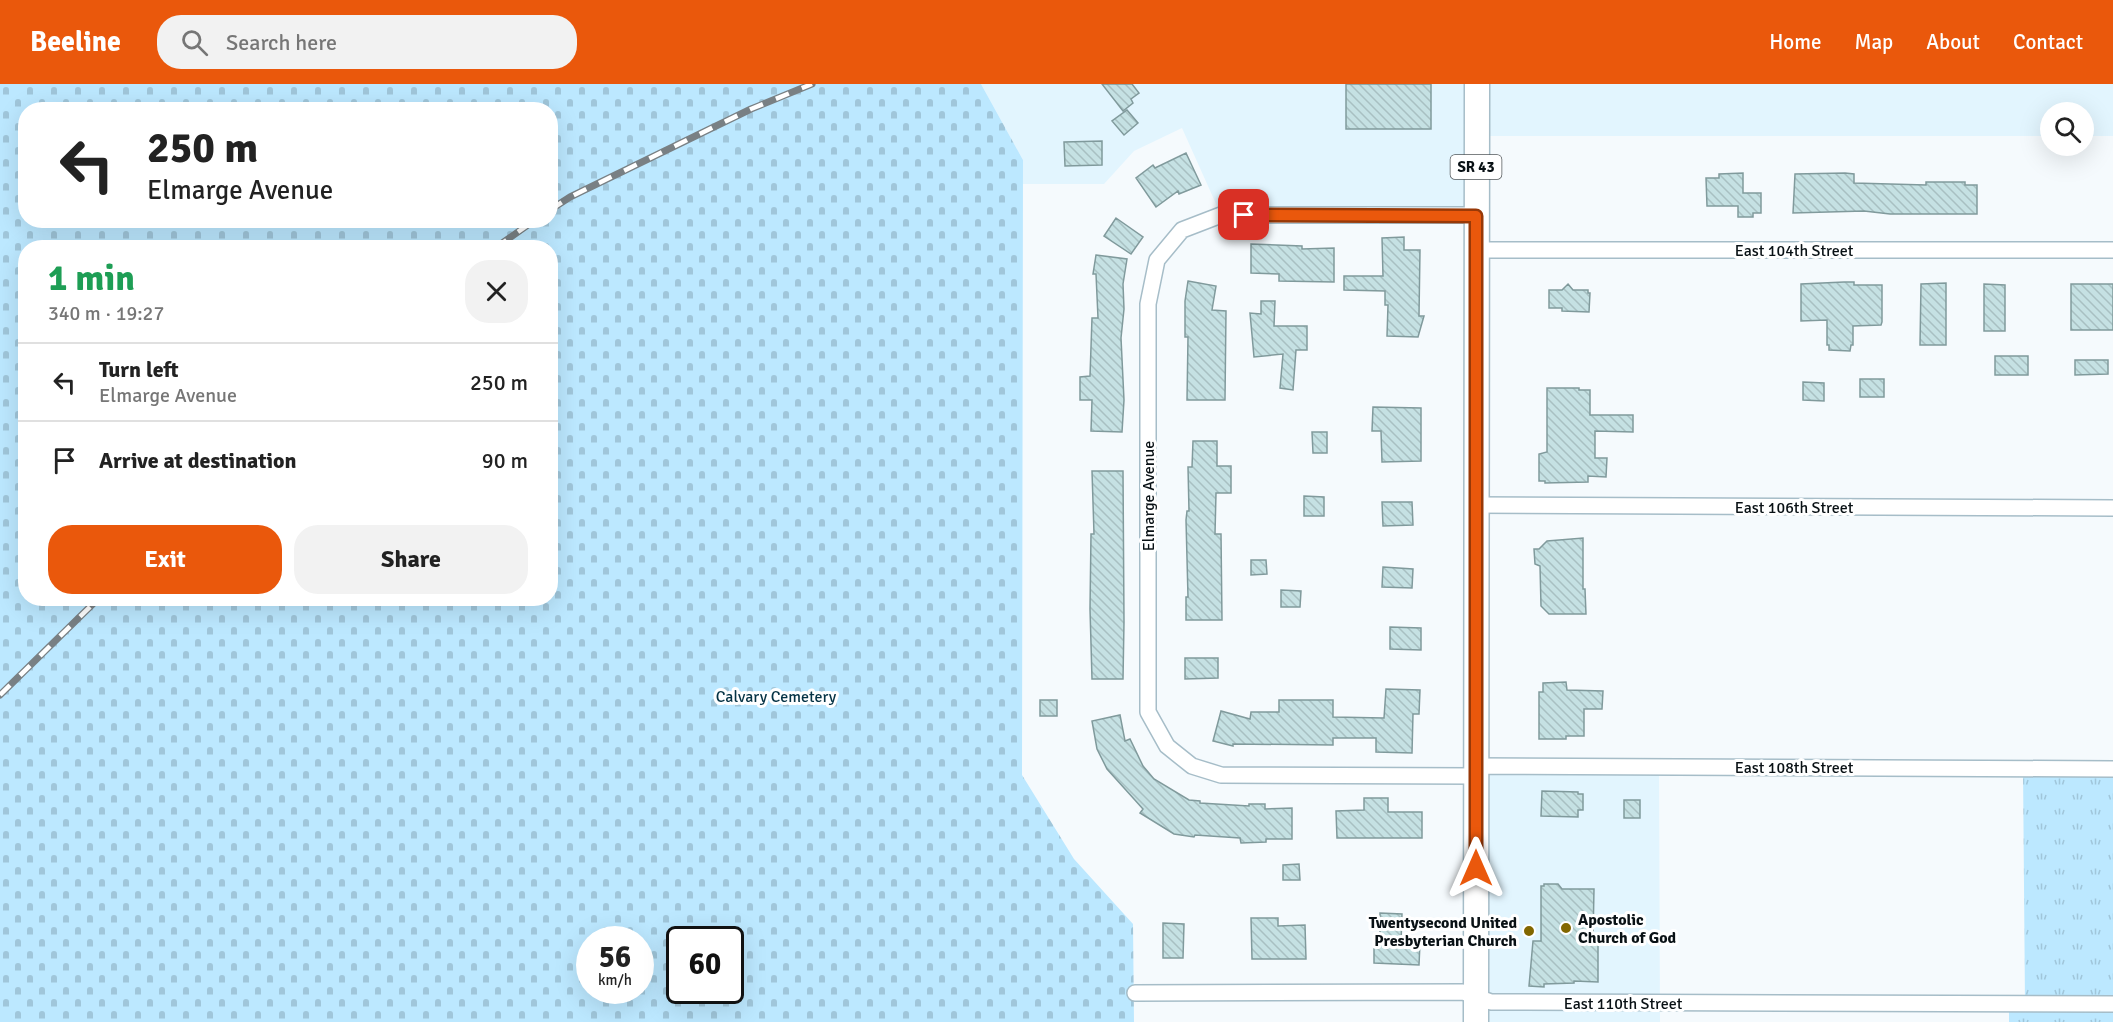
<!DOCTYPE html>
<meta charset="utf-8">
<style>
body{margin:0;font-family:Signika,sans-serif;background:#f2f2f2;color:#222;height:100vh;display:flex;flex-direction:column;font-size:22px;white-space:nowrap}
*{box-sizing:border-box;margin:0}
p{font-size:20px;color:#767676}
.icon{flex:none;width:33px;height:33px;fill:none;stroke:currentColor;stroke-width:2;stroke-linecap:round;stroke-linejoin:round}
.map{position:relative;flex:1;overflow:hidden}
.details{position:absolute;left:18px;top:156px;width:540px;height:366px;display:flex;flex-direction:column;background:#fff;border-radius:24px;box-shadow:0 6px 24px #0002}
.details>*{flex:none}
.top-card{position:absolute;left:18px;top:18px;width:540px;height:126px;border-radius:24px;box-shadow:0 6px 24px #0002;background:#fff;color:#222;overflow:hidden}
.tools{position:absolute;left:2040px;top:18px;display:grid;gap:12px}
.tools a{display:grid;place-items:center;width:54px;height:54px;border-radius:50%;background:#fff;box-shadow:0 6px 24px #0002;font-size:30px}
.speed{position:absolute;left:576px;top:842px;display:flex;gap:12px;font-size:30px;font-weight:700;text-align:center}
.speed>*{display:grid;place-content:center;width:78px;height:78px;border-radius:50%;background:#fff;box-shadow:0 6px 24px #0002;line-height:1}
.speed small{font-size:15px;font-weight:400}
.speed .limit{border:3px solid #111;border-radius:9px;background:#fff;color:#111}
.pin{position:absolute;display:grid;place-items:center;width:51px;height:51px;color:#fff;margin:-26px;border-radius:12px;box-shadow:0 3px 9px #0006}
.me{position:absolute;width:66px;margin:-33px;rotate:0deg;stroke-linejoin:round;filter:drop-shadow(0 0 4px #0008)}
.turn{display:flex;align-items:center;gap:21px;height:126px;padding:0 30px;font-size:27px}
.turn .icon{width:78px;height:78px;stroke-width:2.5}
.turn b{display:block;font-size:42px;line-height:51px}
.round{display:grid;place-items:center;flex:none;width:63px;height:63px;border-radius:24px;background:#f2f2f2}
.summary{display:flex;align-items:center;justify-content:space-between;height:102px;padding:0 30px}
h1{font-size:36px;font-weight:800;line-height:45px;color:#1e9e55}
.action{display:flex;gap:12px;margin-top:auto;padding:12px 30px}
.action a{flex:1;height:69px;border-radius:24px;background:#ea580c;color:#fff;font-size:24px;font-weight:800;line-height:69px;text-align:center}
.action a+a{background:#f2f2f2;color:#222}
ul{padding:0;list-style:none}
li{display:flex;align-items:center;gap:18px;height:78px;padding:0 30px;border-top:2px solid #e0e0e0}
li div{flex:1}
li b{display:block;font-size:22px}
li em{font-style:normal}
header{display:flex;align-items:center;gap:36px;box-sizing:border-box;height:84px;padding:0 30px;background:#ea580c;color:#fff}
header strong{font-size:28px}
nav{display:flex;gap:33px;margin-inline-start:auto;font-size:21px}
.search{width:420px;height:54px;background:#f2f2f2;display:flex;align-items:center;gap:15px;box-sizing:border-box;padding:0 21px;border-radius:24px;color:#767676;font-size:22px}
.map>svg:first-child{display:block}
</style>
<header>
<strong>Beeline</strong>
<div class="search"><svg class="icon" aria-label="search" viewBox="0 0 24 24"><circle cx="10" cy="10" r="6"/><path d="M15 15l6 6"/></svg>Search here</div>
<nav><a>Home</a><a>Map</a><a>About</a><a>Contact</a></nav>
</header>
<div class="map">
<svg width="2113" height="938" viewBox="0 0 2113 938">
<defs>
<pattern id="cemetery-stones" width="16" height="16" patternUnits="userSpaceOnUse" patternTransform="scale(1.5)"><rect width="16" height="16" fill="#bce8ff"/><path d="M2 7V4a2 2 0 0 1 4 0v3zM10 15v-3a2 2 0 0 1 4 0v3z" fill="#a0c6da"/></pattern>
<pattern id="park-tufts" width="24" height="20" patternUnits="userSpaceOnUse" patternTransform="scale(1.5)"><rect width="24" height="20" fill="#bce8ff"/><path d="M3 7l-1-3M5 7V3M7 7l1-3M15 17l-1-3M17 17v-4M19 17l1-3" fill="none" stroke="#a0c6da"/></pattern>
<pattern id="building-back-hatch" width="6" height="6" patternUnits="userSpaceOnUse" patternTransform="scale(1.5)"><rect width="6" height="6" fill="#c5e1e3"/><path d="M-1 5l2 2M0 0l6 6M5-1l2 2" fill="none" stroke="#a8c0c2"/></pattern>
</defs>
<rect width="100%" height="100%" fill="#f5fafd"/>
<!-- built -->
<path fill="#e2f5fe" d="M981,0h1132v52h-29v-24h-34v24h-573l-1,79h-255l-39,-87 -48,23 -30,33h-81v-24z
M1476,682l183,1 1,255h-184z"/>
<!-- cemetery -->
<path fill="url(#cemetery-stones)" fill-rule="evenodd" d="M0,0h981l42,76 -1,615 52,84 59,65 1,98h-1134zM26,26h524v110h-524zM26,164h524v350h-524zM590,855h50v51h-50zM680,855h50v51h-50z"/>
<!-- park -->
<path fill="url(#park-tufts)" d="M2023,684l90,1v253h-104v-18h16z"/>
<!-- building -->
<path fill="url(#building-back-hatch)" stroke="#809a9c" stroke-width="1.5" d="M1102,0h30l7,9 -8,6 2,4 -10,8z
M1346,0h85v45h-85z
M1127,26l11,13 -14,12 -12,-14z
M1102,57v24l-37,1 -1,-24z
M1186,69l15,32 -22,9 -1,-3 -22,16 -20,-29 17,-13 2,3z
M1743,89v20h18v20h-8v4h-15v-11h-31l-1,-28h13v-4z
M1845,89l9,1v9l72,2v-3h39v3h12v29h-87l-26,-3 -71,2 2,-39z
M1116,134l27,19 -12,17 -27,-18z
M1404,153v13h16l-1,66h5l-6,21 -31,-1 1,-31h-3v-14l-41,-1v-14h39l-1,-38z
M1251,160l51,2v3l32,-1v34l-55,-1v-7l-28,-1z
M1096,171l31,4 -4,25 1,25 -3,29 3,62 -2,32 -31,-1 1,-31h-12v-23l10,-1 2,-58h6l-2,-44h-3z
M1188,197l28,5 -4,24 14,1 -1,89h-38l1,-63h-3v-36z
M1844,198h10v3h28v37l-1,3 -28,1v19h-2l-1,6 -21,-1v-5h-2v-25l-26,1v-37z
M1946,199v62h-26l1,-61z
M1568,200l5,6h15v3h2l-1,19 -27,-1v-3h-13v-18h13z
M1984,200l21,1v46h-21z
M2071,200h42v46h-42z
M1261,217h14l-1,25h33v24h-11l-3,40 -13,-2 3,-34 -29,3 -4,-44 11,1z
M1995,272h33v19h-33z
M2075,276h33v14l-33,1z
M1860,295h24v18h-24z
M1803,298l21,1v18l-21,-1z
M1547,304h32v2h11v25h43v17l-38,-1v27h12l-1,19 -18,-1v6l-43,1v-2h-6v-27l8,-2z
M1373,323l48,1v53l-39,1 -1,-31h-9z
M1312,348h15v21h-14z
M1193,357h24v25h14v27h-15l-1,41h6l1,86h-36v-23h2l-2,-77 1,-9h2l-1,-44h4z
M1092,387h31l1,151 -1,57h-31l-2,-70 1,-75h3z
M1304,412l20,1v19h-20z
M1382,418h30l1,23 -30,1z
M1583,454v51h2l1,25h-37l-8,-8 -1,-40 -5,-2 -1,-15h5l8,-8z
M1251,476h15l1,14 -16,1z
M1383,483l30,2 -1,19 -30,-1z
M1281,506l20,1 -1,16h-19z
M1390,543l31,1v22l-31,-1z
M1185,574h33v20l-33,1z
M1566,598l1,8 36,1 -1,18h-18v27h-18v3h-27v-47h4v-9z
M1386,605l34,1 -1,24h-6l-1,39 -36,-1v-14h-43v7l-100,-1v2l-20,-5 8,-30 29,8 1,-7h28v-12h54v17l51,1z
M1040,616h17v16h-17z
M1120,631l5,26 5,-2 13,27 11,13 35,21 11,1v2l49,3v-2h16v5l27,-1v31h-26v3l-25,1 -1,-5 -45,-3 -1,2 -20,-3 -34,-21 3,-4 -36,-40 -10,-20 -5,-28z
M1542,707l36,1v2h5v16h-5v7l-37,-1z
M1364,714h24v14h34v26h-85l-1,-27 28,-1z
M1624,716h16v18h-16z
M1299,780l1,16h-17v-15z
M1544,800h14l4,5h32l-1,50h5v43l-24,-1v2l-30,1v3l-15,-1 4,-45h8v-55h3z
M1380,829l22,1 -1,28 19,1 -1,22 -45,-2v-21h6z
M1251,834h27v8l27,-1 1,34h-54z
M1163,839l21,1 -1,34h-20z"/>
<g fill="none" stroke-linecap="round" stroke-linejoin="round">
<defs>
<path id="minor" d="M1476,131h-255l-39,15 -25,30 -9,44v408l19,34 25,20 29,9 255,1
M1476,166h637
M1476,421l637,3
M1476,682l637,3
M1135,909l328,-1 28,10h10l612,2"/>
<path id="primary" d="M1476,938l1,-938"/>
</defs>
<!-- minor casing -->
<use href="#minor" stroke="#a6bdc8" stroke-width="18"/>
<!-- primary casing -->
<use href="#primary" stroke="#a6bdc8" stroke-width="27"/>
<!-- minor -->
<use href="#minor" stroke="#fff" stroke-width="15"/>
<!-- primary -->
<use href="#primary" stroke="#fff" stroke-width="24"/>
<defs>
<path id="rail" d="M550,126l20,-13 181,-88 61,-25
M495,164l40,-28
M0,611l99,-97"/>
</defs>
<!-- rail casing -->
<use href="#rail" stroke="#798084" stroke-width="7"/>
<!-- rail -->
<use href="#rail" stroke="#fff" stroke-width="4.5" stroke-dasharray="14" stroke-linecap="butt"/>
</g>
<g fill="none" stroke-linecap="round" stroke-linejoin="round">
<defs>
<path id="route" d="M1244,131l232,1v652"/>
</defs>
<!-- route casing -->
<use href="#route" stroke="#983908" stroke-width="15"/>
<!-- route -->
<use href="#route" stroke="#ea580c" stroke-width="10"/>
</g>
<!-- markers -->
<g fill="#826700" stroke="#fff" stroke-width="2">
<circle cx="1566" cy="844" r="6"/>
<circle cx="1529" cy="847" r="6"/>
</g>
<g text-anchor="middle" stroke-width="6" stroke-linejoin="round" paint-order="stroke">
<!-- shield labels -->
<rect fill="#fff" stroke="#53585b" stroke-width="1.5" x="1450.5" y="71" width="51" height="24" rx="4.5"/>
<g font-size="15" font-weight="bold" fill="#091115">
<text x="1476" y="88">SR 43</text>
</g>
<!-- street labels -->
<g font-size="16" fill="#091115" stroke="#fff">
<text x="1794" y="172">East 104th Street</text>
<text transform="translate(1148 412) rotate(-90)" y="6">Elmarge Avenue</text>
<text x="1794" y="429">East 106th Street</text>
<text x="1794" y="689">East 108th Street</text>
<text x="1623" y="925">East 110th Street</text>
</g>
<!-- park labels -->
<g font-size="16" fill="#053345" stroke="#fff">
<text x="776" y="618">Calvary Cemetery</text>
</g>
<!-- poi labels -->
<g font-size="16" font-weight="bold" fill="#091115" stroke="#fff" text-anchor="start">
<text x="1578" y="841">Apostolic<tspan x="1578" dy="18">Church of God</tspan></text>
<text x="1517" y="844" text-anchor="end">Twentysecond United<tspan x="1517" dy="18">Presbyterian Church</tspan></text>
</g>
</g>
</svg>
<div class="tools">
<a><svg class="icon" aria-label="search" viewBox="0 0 24 24"><circle cx="10" cy="10" r="6"/><path d="M15 15l6 6"/></svg></a>
</div>
<div class="speed"><div>56<small>km/h</small></div><div class="limit">60</div></div>
<div class="pin" style="left:1244px;top:131px;background:#d93025"><svg class="icon" aria-label="arrive" viewBox="0 0 24 24"><path d="M6 21V4h12l-3 4 3 4H6"/></svg></div>
<svg class="me" style="left:1476px;top:784px" viewBox="-20 -20 40 40"><path d="M0-17L14 15 0 8-14 15z" fill="#ea580c" stroke="#fff" stroke-width="4"/></svg>
<div class="top-card">
<div class="turn"><svg class="icon" aria-label="left" viewBox="0 0 24 24"><path d="M17 20v-9H6M10 6l-5 5 5 5"/></svg><div><b>250 m</b>Elmarge Avenue</div></div>
</div>
<section class="details">
<div class="summary"><div><h1>1 min</h1><p>340 m · 19:27</p></div><a class="round"><svg class="icon" aria-label="close" viewBox="0 0 24 24"><path d="M6 6l12 12M18 6L6 18"/></svg></a></div>
<ul>
<li><svg class="icon" aria-label="left" viewBox="0 0 24 24"><path d="M17 20v-9H6M10 6l-5 5 5 5"/></svg><div><b>Turn left</b><p>Elmarge Avenue</p></div><em>250 m</em></li>
<li><svg class="icon" aria-label="arrive" viewBox="0 0 24 24"><path d="M6 21V4h12l-3 4 3 4H6"/></svg><div><b>Arrive at destination</b></div><em>90 m</em></li>
</ul>
<div class="action"><a>Exit</a><a>Share</a></div>
</section>
</div>
